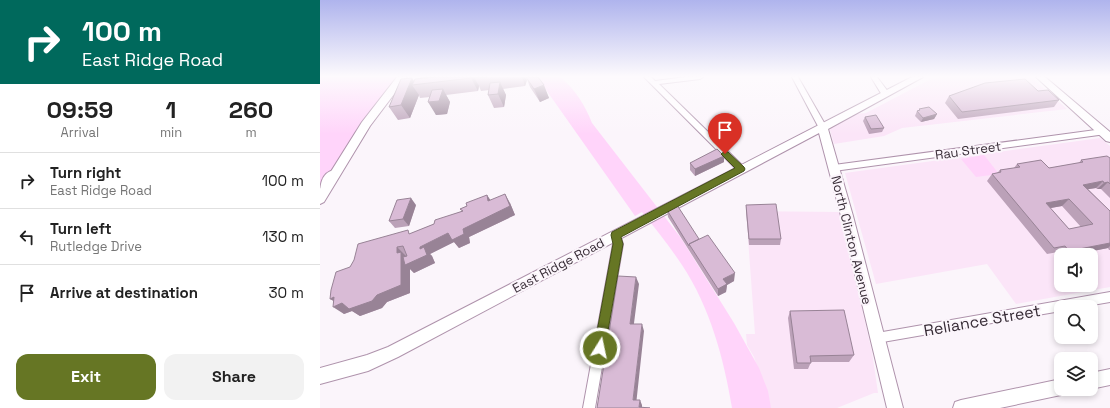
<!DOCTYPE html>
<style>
body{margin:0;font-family:"Space Grotesk",sans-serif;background:#f2f2f2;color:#222;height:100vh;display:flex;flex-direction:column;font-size:15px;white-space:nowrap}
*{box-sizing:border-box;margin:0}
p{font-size:13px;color:#767676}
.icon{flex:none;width:22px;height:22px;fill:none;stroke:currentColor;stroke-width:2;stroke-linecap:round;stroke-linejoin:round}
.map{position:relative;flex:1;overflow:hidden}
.panel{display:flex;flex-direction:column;background:#fff;width:320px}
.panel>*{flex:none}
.top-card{background:#00695c;color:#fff;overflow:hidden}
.tools{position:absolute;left:734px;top:248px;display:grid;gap:8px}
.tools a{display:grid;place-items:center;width:44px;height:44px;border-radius:8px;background:#fff;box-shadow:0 2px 6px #0003;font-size:20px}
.pin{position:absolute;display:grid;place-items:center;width:34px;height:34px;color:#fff;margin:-41px -17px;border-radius:50% 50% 50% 0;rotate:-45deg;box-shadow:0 0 4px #0007}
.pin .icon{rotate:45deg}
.me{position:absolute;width:44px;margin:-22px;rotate:10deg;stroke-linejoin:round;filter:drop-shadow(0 0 3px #0008)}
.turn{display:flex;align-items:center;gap:14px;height:84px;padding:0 16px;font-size:18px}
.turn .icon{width:52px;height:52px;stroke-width:2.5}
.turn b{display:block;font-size:28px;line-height:34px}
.eta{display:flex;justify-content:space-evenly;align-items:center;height:68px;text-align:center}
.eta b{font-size:24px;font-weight:700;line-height:28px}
.action{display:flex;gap:8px;margin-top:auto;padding:8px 16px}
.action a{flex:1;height:46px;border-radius:12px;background:#667624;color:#fff;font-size:16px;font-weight:700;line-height:46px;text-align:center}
.action a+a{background:#f2f2f2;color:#222}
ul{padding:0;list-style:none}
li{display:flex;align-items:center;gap:12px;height:56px;padding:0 16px;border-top:1px solid #e0e0e0}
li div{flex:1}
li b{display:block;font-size:15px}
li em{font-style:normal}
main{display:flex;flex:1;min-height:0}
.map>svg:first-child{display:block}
</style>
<main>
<section class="panel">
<div class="top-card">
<div class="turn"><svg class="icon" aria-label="right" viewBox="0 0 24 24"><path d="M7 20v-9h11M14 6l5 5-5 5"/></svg><div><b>100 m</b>East Ridge Road</div></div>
</div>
<div class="eta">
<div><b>09:59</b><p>Arrival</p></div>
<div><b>1</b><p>min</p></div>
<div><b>260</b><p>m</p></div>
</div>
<ul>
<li><svg class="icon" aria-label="right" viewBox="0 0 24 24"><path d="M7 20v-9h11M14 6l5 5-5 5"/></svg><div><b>Turn right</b><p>East Ridge Road</p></div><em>100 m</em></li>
<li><svg class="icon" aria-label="left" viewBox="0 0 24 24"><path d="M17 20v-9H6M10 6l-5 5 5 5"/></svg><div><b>Turn left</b><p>Rutledge Drive</p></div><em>130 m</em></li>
<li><svg class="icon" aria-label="arrive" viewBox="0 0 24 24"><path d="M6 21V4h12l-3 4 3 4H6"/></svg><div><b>Arrive at destination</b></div><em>30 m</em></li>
</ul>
<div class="action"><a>Exit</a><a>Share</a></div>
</section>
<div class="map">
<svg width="790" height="408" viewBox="0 0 790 408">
<rect width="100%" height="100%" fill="#fbf5fb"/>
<!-- built -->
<path fill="#fbe5f8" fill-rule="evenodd" d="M620,77h91l36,32 -165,19 -18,8 -50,8 -4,-14 2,-4 23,-12 11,-1 63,-33z
M780,138l10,8v141l-94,17 -29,-40 -111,20 -31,-111zM741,255h30v30h-30z
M426,211l93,1 33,140 6,41h-4l-37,15h-66l-17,-51 -7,-12 -1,-11h9z"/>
<!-- green -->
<path fill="#ffd4fa" d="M0,77h82l-13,15 -69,100z
M217,77h23c15,12 25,28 32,46l89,115 53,85 25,45 9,23 3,17h-39c-8,-49 -22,-101 -50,-143 -12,-18 -26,-36 -40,-53l-7,4z
M664,155l15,19 -23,3 -15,-18z"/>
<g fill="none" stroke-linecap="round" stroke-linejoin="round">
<defs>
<path id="minor" d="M324,77h7l4,4 31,-4h17l-3,2 -41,5 85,83 1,2 -1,2h-6z
M472,77h6l28,49 -1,2h-6z
M551,77h6l12,16 -1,2h-6z
M783,129l4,3 -1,2 -272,37 -4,-3 4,-3z
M296,231l3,1 4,12 -28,164h-12l30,-164 -2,-9 2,-3z
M790,292v10l-29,5h-20v4l-184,32 -4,-1 -2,-4 2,-4 4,-1z"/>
<path id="major" d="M77,77h10l-37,49 -46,76 -4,2v-15l42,-67z
M592,77h11l-95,52 25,87 50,192h-16l-46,-192 -22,-83 -421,224 -30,14 -48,13v-16l47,-13 21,-8z
M716,77h9l65,55v10l-4,-1z
M790,369v16l-19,4v-16z
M741,379v10h7l-1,4 -6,2 -61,13h-47l2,-6 6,-2z"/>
<path id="highway" d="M14,170l4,1 2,3 -16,21 -4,2c0,-12 1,-24 14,-27z"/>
</defs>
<!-- minor casing -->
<use href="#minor" stroke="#af93ac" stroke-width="2"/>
<!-- major casing -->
<use href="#major" stroke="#af93ac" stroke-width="2"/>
<!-- highway casing -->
<use href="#highway" stroke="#af93ac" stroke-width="2"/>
<!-- minor -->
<use href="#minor" fill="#fff" fill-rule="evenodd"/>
<!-- major -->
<use href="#major" fill="#fff" fill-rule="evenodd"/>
<!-- highway -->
<use href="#highway" fill="#fff" fill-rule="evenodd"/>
</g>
<!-- wall -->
<path fill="#bba1b8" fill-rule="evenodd" d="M100,77h105l2,3 -2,6 -22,3 3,6 -2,12 -10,1 -6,-13 1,-5 -8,1 -2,-5 -1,5 -32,4 4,7 -3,12 -11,1 -6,-18 -10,1 -1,-3 -9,23 -12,2 -9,-13 25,-26 7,-3z
M206,77h12l11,21 -9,4 -10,-15z
M629,96l110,4 -5,7 -96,12 -13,-16z
M599,109l18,5 -3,5 -13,3 -6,-6 2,-5h2z
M545,117l19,11 -2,4 -13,2 -6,-13z
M404,156v6l-29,14 -5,-6v-7z
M790,158v40l-9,-9h-4l-1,-1 -8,1 22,22v39h-1l-1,-2 -35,7h-12v1l-3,-4 -11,2 -60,-73 5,-7 5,-1 3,-3 14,-2 3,-4 32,4 30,-5 2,-3zM742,206l19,21 -12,2 -19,-21z
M167,195l3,5 20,3 5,12 -46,22 1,6 -11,5 -5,-6 -24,12 2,2 3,7 -21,10 -4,-4v24l-23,9 -5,6 -22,8 -8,-5 -8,3 -10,-13 -4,-2 20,-32 62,-34 22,-9 28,-13 -2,-2 7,-3z
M96,205l-7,21 -14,2 -6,-7z
M426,205l35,34 -1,6h-31l-3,-34z
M347,210l32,29 35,42 -7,4 -1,7 -8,4 -50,-79z
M470,311l64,44 -5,7h-38l-3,7h-14l-6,-51z"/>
<!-- shaded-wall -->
<path fill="#988396" d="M151,77h3l5,9 -1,5 -7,-13z
M202,77h3l2,3 -2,6z
M92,78l4,6 -4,1 7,10 -9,23 -9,-13z
M180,82l6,13 -2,12 -6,-13z
M224,85l5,13 -9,4 -6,-13z
M123,89l7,13 -3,12 -11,1 -8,-13z
M617,114l-3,5 -13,3 2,-4z
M404,156v6l-29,14v-7z
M783,181l-7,7 -19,3 6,-6z
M788,182l-7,7h-4l7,-6z
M185,194l5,9 5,12 -46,22 1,6 -11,5 -5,-6 -24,12 2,2 3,7 -21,10 -4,-4v24l-23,9 -5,6 -22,8 -8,-5 -8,3 -11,-7 6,-3 -9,-5 67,-46v-6l9,9 14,-9 28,-14 15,-4z
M167,195l6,9 -5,-3z
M91,198l5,7 -7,21 -6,-7z
M749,199l-7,7 -22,4 6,-7z
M790,243v3l-2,2 -35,7h-9l5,-4z
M415,273l-1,8 -7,4 -1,7 -8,4v-7l5,-10z
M316,277l3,7 -6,47 -3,-7z
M322,324l2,7 -8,74 -3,-5z
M320,400l2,5v3l-3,-1z"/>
<!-- building -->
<path fill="#d9bbd6" stroke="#988396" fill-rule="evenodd" d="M105,77h9l-10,1z
M114,77h37v1l-59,7 3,-6z
M155,77h12l-12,1z
M206,77h12l6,8 -10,4z
M92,78l-11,27 -12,2 12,-28z
M705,79l13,12 10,-1 11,10 -97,12 -13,-16 36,-13z
M180,82l-2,12 -10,1 2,-12z
M123,89l-4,12 -11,1 4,-12z
M609,107l8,7 -14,4 -6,-7 3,-1 -1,-1z
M556,115l8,13 -13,1 -6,-12z
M397,149l7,7 -29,13 -5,-6z
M787,156l3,2v26l-2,-2 -4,1 -1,-2 -20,4 27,26v32l-41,8 -4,-5 -11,2 -62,-74 9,-2 -1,-2 20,-3 -3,-3 24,-4 8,8 34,-6 -2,-2zM749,199l24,25 -24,5 -23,-26z
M185,194l5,12 -47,23 1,5 -12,6 -4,-7 -28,14v2l4,-2 3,8 -22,10 -2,-8 4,-1 -4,-10 -6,1v6l4,-1v33l-24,10 -5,6 -23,8 -7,-6 -9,4 1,-10 -4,2 1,-9 5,-18 14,-5 4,-7 4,-16 50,-14 1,4 25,-10 1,-4 28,-9 -3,-2 7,-3 -1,-3 21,-8 1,6z
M91,198l-8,21 -14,2 8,-21z
M456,204l5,35h-32l-3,-34z
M357,205l22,34 -10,5v2l-22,-36z
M388,235l27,38 -12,6 4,5 -9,5 -29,-45z
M298,276l18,1 -6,47h12l-9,76h7l-1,7 11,1h-53z
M524,310l10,45 -44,1 1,7h-14l-7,-52z"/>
<!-- sky -->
<linearGradient id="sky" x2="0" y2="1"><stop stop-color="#afb4ed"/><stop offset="0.57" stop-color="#fdfafd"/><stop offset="1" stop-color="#fdfafd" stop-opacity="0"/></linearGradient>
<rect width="790" height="134" fill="url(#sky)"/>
<!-- route -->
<path fill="#667624" stroke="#424d17" d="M405,151l3,1 16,15 1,2 -1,2 -123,66 2,7 -18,104 -1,5 -4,1 -4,-1 -2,-5 19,-104 -2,-9 1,-3 123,-64 -14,-14z"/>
<g text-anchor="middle" stroke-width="4" stroke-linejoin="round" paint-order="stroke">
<!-- street labels -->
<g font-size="13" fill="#382d37" stroke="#fbf5fb">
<text transform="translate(648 150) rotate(-8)" y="5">Rau Street</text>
<text transform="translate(532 240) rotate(76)" y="5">North Clinton Avenue</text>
<text transform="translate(238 265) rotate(-28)" y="5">East Ridge Road</text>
</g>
<!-- near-street labels -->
<g font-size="16" fill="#382d37" stroke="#fbf5fb">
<text transform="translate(662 320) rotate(-10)" y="6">Reliance Street</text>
</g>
</g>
</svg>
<div class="tools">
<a><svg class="icon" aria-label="sound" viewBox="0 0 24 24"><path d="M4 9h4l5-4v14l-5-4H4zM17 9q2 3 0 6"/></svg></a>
<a><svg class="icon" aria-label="search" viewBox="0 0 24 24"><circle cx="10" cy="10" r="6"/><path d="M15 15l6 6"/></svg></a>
<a><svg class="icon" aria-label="layers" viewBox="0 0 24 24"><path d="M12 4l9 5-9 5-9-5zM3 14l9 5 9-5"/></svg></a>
</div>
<div class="pin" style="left:405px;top:154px;background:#d93025"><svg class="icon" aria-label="arrive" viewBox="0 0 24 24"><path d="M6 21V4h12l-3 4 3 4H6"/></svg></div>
<svg class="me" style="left:280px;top:348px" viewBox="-20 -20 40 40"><circle r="17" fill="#667624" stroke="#fff" stroke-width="3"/><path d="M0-11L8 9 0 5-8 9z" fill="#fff"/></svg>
</div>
</main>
